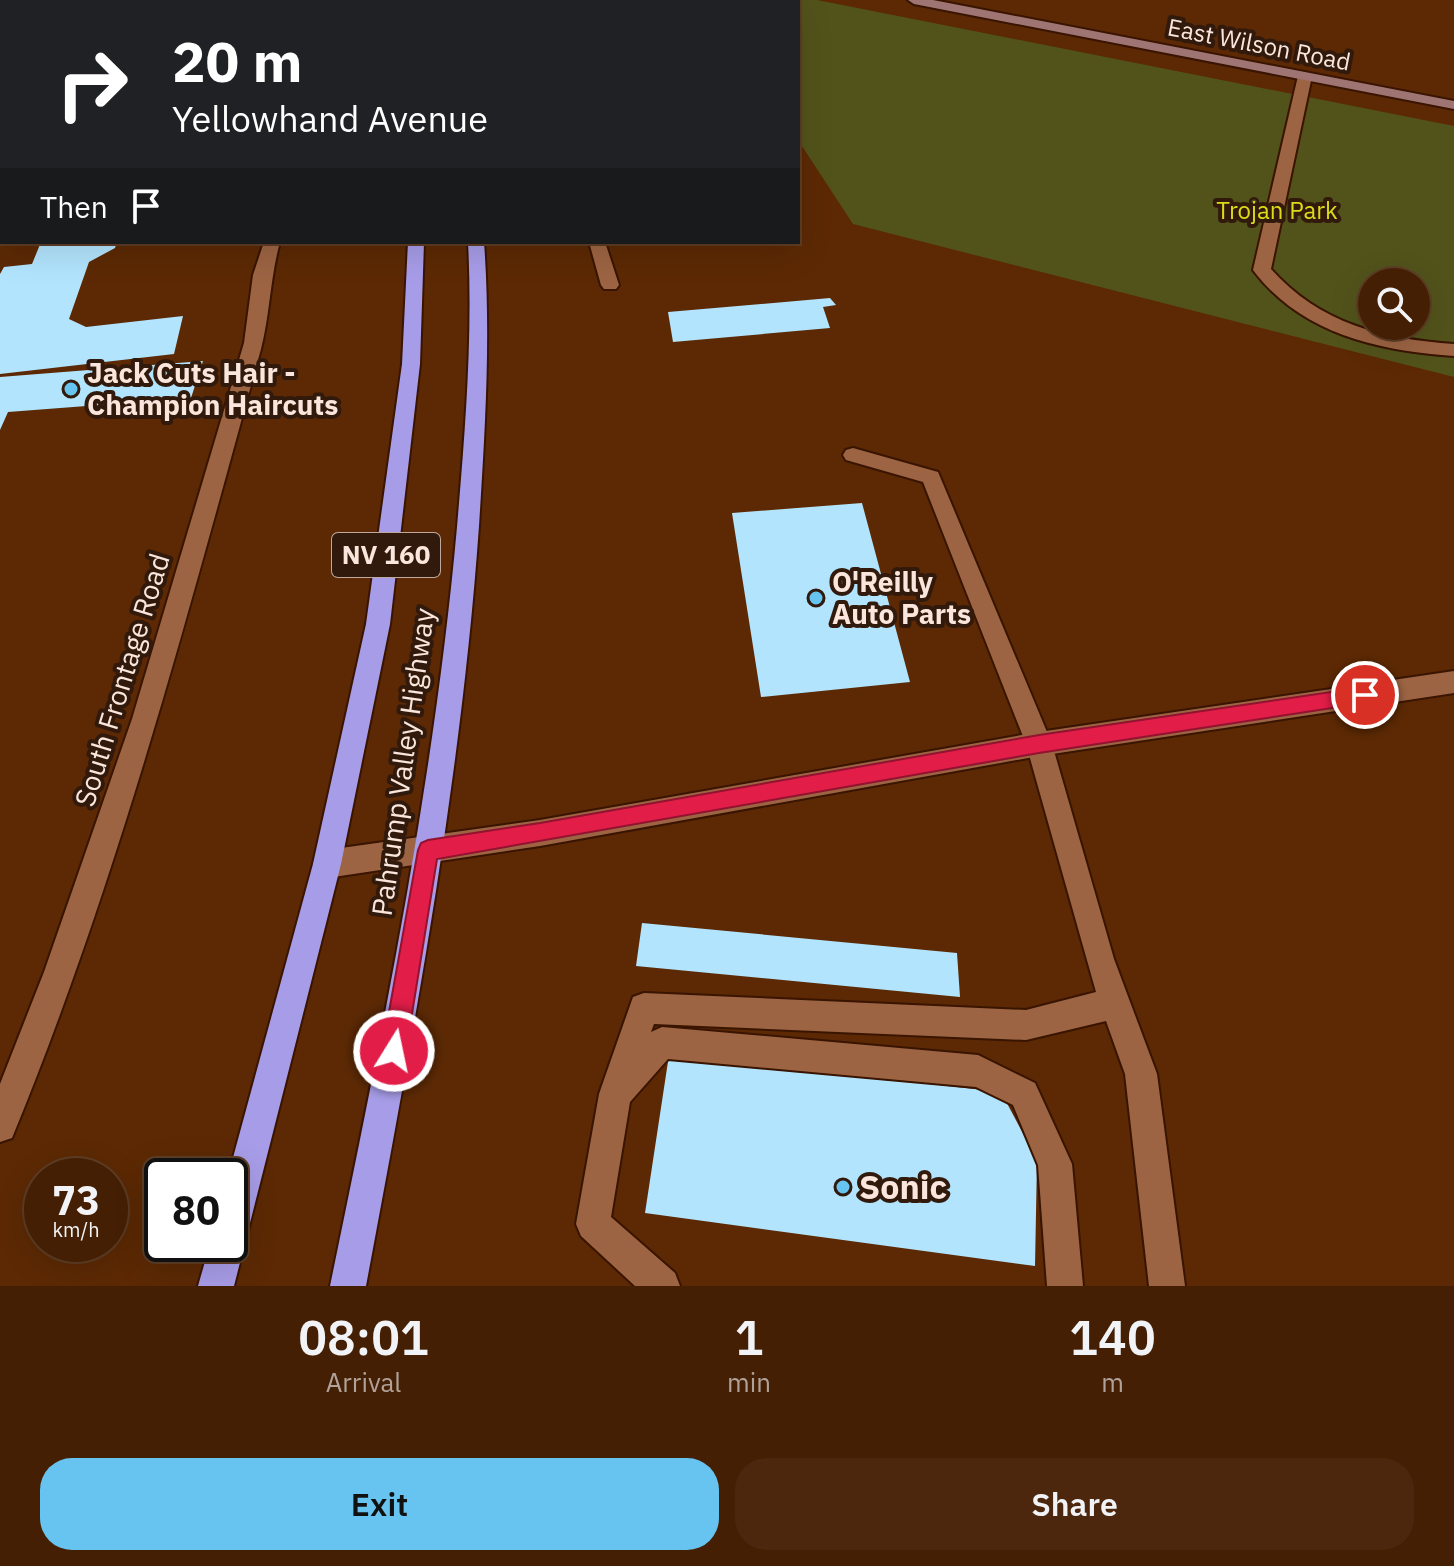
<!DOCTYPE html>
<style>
body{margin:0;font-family:"IBM Plex Sans",sans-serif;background:#4c270d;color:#f1f3f6;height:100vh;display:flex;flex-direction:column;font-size:30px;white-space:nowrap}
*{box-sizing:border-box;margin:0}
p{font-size:26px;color:#b0a29a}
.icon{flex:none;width:44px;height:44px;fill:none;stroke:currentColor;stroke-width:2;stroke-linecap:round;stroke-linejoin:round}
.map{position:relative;height:1286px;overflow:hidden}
.drawer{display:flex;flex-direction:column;background:#451f03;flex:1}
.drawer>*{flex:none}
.top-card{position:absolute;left:0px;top:0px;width:800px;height:244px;box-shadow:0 8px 32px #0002,0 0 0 2px #5d3d25;background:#202124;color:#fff;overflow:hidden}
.tools{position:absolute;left:1358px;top:268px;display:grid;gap:16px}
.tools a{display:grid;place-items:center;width:72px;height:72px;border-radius:50%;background:#451f03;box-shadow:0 8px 32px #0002,0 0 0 2px #5d3d25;font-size:40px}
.speed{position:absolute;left:24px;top:1158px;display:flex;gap:16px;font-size:40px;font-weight:700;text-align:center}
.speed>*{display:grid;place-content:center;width:104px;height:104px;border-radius:50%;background:#451f03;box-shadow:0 8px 32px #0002,0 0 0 2px #5d3d25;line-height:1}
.speed small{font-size:20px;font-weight:400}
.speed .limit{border:4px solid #111;border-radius:12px;background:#fff;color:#111}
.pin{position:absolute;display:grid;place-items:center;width:68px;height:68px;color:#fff;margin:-34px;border:4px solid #fff;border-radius:50%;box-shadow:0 2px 8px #0007}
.me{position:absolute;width:88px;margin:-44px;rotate:10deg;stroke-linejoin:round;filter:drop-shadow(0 0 6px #0008)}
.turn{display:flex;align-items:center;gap:28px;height:168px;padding:0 40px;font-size:36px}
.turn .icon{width:104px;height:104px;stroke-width:2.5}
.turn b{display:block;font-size:56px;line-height:68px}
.then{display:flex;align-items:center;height:76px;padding:0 40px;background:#0003;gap:16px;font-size:30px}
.eta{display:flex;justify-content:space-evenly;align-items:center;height:136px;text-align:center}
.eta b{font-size:48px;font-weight:600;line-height:56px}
.button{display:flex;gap:16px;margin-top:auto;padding:16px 40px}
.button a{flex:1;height:92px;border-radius:32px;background:#67c4f0;color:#111;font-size:32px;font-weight:600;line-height:92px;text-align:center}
.button a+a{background:#4c270d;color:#f1f3f6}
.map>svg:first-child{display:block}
</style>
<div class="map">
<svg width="1454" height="1286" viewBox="0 0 1454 1286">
<rect width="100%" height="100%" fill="#5c2904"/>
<!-- green -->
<path fill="#52531b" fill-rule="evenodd" d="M705,0h112l637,126v251l-601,-153 -55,-84v-138zM1372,282h44v44h-44z"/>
<!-- building -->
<path fill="#b2e4fd" d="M41,242h76l-2,6 -26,14 -20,57 17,8 97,-11 -9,38 -174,20v-100l4,-7 28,-3z
M830,298l6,7 -13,2 7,21 -157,14 -5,-30z
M203,361l-12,37 -183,14 -8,18v-53z
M862,503l48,179 -149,15 -29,-184z
M642,923l315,30 3,44 -324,-31z
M669,1055l332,37 36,68 -2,106 -390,-53z"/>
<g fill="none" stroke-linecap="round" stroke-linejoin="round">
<defs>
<path id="lane" d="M506,0h12l1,2h-12z
M1305,72l7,4 -41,193c49,55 112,70 183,75v12c-75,-5 -153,-22 -201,-86l45,-194z
M589,242h16l14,43 -3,4h-12l-3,-4z
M853,448l85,24 114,272 62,215 43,115 28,212h-36l-24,-212 -19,-53 -80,19 -372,-16 -3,8 11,-5 316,28 57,28 37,81 11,122h-36l-9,-121 -25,-60 -37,-18 -308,-28 -38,43 -19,115 64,56 5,13h-45l-54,-50 -5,-12 23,-130 34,-97 11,-4 382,17 70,-18 -70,-248 -103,-262 -77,-22 -3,-5 3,-5z"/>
<path id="street" d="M165,0h23l-24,2z
M220,0h12l1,2h-12z
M2,27v8l-2,1v-8z
M264,242h16c-10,36 -10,72 -19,107 -73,265 -144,534 -249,789l-12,4v-58l44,-112 88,-253 112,-376 9,-68z
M1454,671v22l-415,63 -499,90 -213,32 -10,-4 -4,-10 4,-10 10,-4 213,-30 499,-88z"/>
<path id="secondary" d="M908,0h25l521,101v8l-540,-105z"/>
<path id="highway" d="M373,0h12l1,2h-12z
M397,0h12v2h-12z
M419,0h12l1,2h-12z
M408,242h16l-4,122 -30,260 -49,240 -107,422h-36l12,-42h20l-2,-68 85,-312 53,-240 36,-260z
M468,242h16c7,95 1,189 -5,284 -18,256 -66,508 -113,760h-36c52,-252 104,-503 127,-759 8,-95 16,-190 11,-285z"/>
</defs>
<!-- lane casing -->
<use href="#lane" stroke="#391400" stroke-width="4"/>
<!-- street casing -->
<use href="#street" stroke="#391400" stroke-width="4"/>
<!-- secondary casing -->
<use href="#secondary" stroke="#391400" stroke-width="4"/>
<!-- highway casing -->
<use href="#highway" stroke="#391400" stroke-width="4"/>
<!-- lane -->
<use href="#lane" fill="#9c6443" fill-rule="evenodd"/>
<!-- street -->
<use href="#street" fill="#9c6443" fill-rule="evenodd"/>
<!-- secondary -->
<use href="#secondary" fill="#9f7574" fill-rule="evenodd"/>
<!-- highway -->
<use href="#highway" fill="#a79ce7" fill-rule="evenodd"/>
</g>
<!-- route -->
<path fill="#e11d48" stroke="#92132f" stroke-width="2" d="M1365,687l7,2 2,6 -2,6 -7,2 -326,50 -602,106 -31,192 -4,9 -8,3 -9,-3 -3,-9 36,-201 3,-7 7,-3 112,-17 499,-88z"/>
<!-- markers -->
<g fill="#67c4f0" stroke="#311a0c" stroke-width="3">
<circle cx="71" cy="389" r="8"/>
<circle cx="816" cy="598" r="8"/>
<circle cx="843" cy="1187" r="8"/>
</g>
<g text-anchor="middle" stroke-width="8" stroke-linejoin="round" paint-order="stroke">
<!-- far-street labels -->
<g font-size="24" fill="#fae6dc" stroke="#311a0c">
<text transform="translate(1259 45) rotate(11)" y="8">East Wilson Road</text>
</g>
<!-- far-park labels -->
<g font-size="24" fill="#dadc17" stroke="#311a0c">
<text x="1277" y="219">Trojan Park</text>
</g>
<!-- shield labels -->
<rect fill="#311a0c" stroke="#bea99e" stroke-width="2" x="332" y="533" width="108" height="44" rx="6"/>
<g font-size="26" font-weight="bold" fill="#fae6dc">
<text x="386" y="564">NV 160</text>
</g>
<!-- poi labels -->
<g font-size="28" font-weight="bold" fill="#fae6dc" stroke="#311a0c" text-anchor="start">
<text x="87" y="383">Jack Cuts Hair -<tspan x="87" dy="32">Champion Haircuts</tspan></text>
<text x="832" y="592">O'Reilly<tspan x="832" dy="32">Auto Parts</tspan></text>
</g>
<!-- street labels -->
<g font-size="28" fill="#fae6dc" stroke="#311a0c">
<text transform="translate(122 680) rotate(-73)" y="10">South Frontage Road</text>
<text transform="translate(403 762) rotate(-82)" y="10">Pahrump Valley Highway</text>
</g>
<!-- near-poi labels -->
<g font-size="34" font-weight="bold" fill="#fae6dc" stroke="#311a0c" text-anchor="start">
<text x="859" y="1199">Sonic</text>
</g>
</g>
</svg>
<div class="tools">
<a><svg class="icon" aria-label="search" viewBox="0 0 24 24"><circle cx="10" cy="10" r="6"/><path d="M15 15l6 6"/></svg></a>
</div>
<div class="speed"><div>73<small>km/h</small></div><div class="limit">80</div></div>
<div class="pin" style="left:1365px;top:695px;background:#d93025"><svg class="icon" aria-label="arrive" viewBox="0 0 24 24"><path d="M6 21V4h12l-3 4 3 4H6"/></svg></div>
<svg class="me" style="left:394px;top:1051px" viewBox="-20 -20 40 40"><circle r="17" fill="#e11d48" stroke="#fff" stroke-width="3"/><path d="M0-11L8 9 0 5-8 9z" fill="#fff"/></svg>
<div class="top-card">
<div class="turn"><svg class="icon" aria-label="right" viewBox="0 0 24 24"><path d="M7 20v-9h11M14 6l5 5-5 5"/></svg><div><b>20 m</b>Yellowhand Avenue</div></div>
<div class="then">Then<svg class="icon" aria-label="arrive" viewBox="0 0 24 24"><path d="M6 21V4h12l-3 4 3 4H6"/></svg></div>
</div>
</div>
<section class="drawer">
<div class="eta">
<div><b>08:01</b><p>Arrival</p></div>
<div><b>1</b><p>min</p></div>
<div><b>140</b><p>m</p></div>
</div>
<div class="button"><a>Exit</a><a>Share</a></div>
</section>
